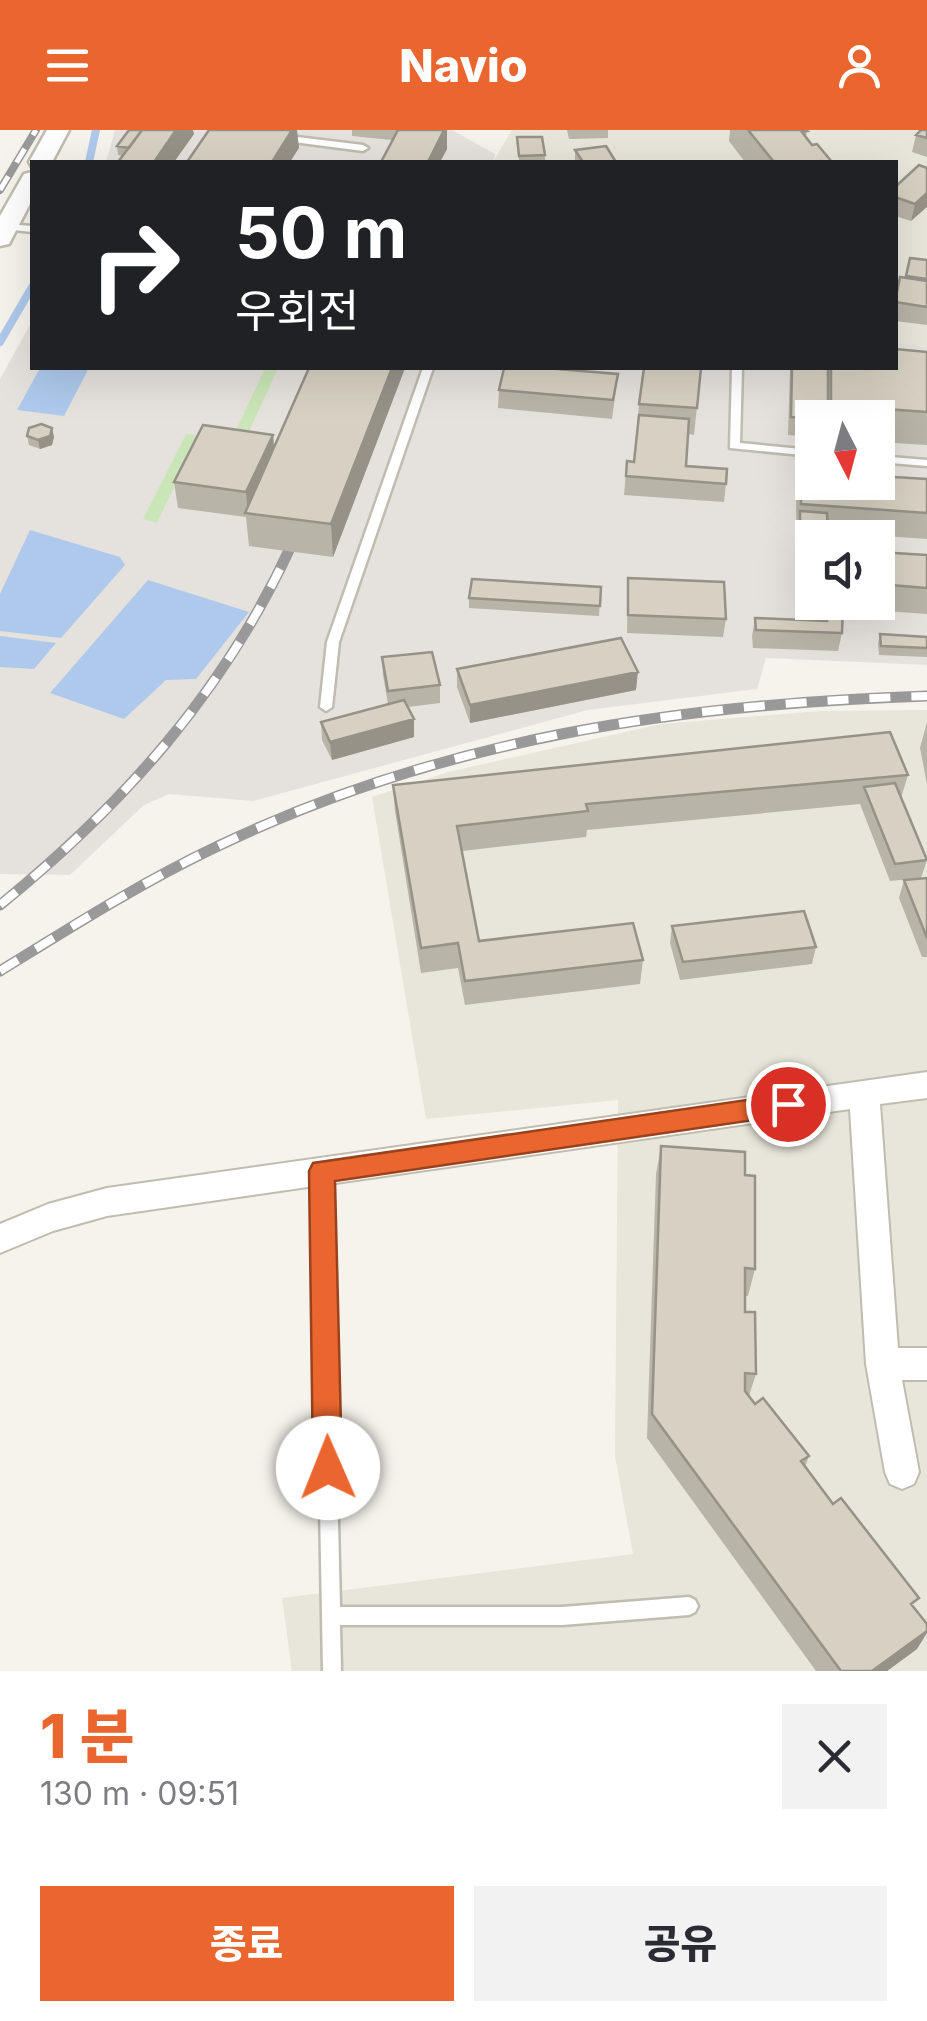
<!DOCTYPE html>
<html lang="ko">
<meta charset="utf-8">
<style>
body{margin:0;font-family:Inter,"Noto Sans KR",sans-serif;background:#f2f2f3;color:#2b2b33;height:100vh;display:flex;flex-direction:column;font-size:38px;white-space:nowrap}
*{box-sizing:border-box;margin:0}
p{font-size:32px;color:#7c7c81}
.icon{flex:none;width:55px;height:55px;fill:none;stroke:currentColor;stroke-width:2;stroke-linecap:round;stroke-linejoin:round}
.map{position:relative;height:1541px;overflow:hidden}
.drawer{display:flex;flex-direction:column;background:#fff;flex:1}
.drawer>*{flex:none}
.banner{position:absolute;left:30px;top:30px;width:868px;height:210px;border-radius:0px;box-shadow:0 10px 40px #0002;background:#202124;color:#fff;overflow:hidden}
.needle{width:65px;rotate:174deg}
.fabs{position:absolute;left:795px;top:270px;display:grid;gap:20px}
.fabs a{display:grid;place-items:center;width:100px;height:100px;border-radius:0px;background:#fff;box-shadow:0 10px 40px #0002;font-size:50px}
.pin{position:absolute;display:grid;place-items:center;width:85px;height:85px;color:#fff;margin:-42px;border:5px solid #fff;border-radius:50%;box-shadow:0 2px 10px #0007}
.me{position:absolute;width:110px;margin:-55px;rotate:359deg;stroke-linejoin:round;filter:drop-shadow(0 0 8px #0008)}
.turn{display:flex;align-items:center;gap:35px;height:210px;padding:0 40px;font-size:45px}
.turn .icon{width:130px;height:130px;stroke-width:2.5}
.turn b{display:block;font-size:70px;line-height:85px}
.round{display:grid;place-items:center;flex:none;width:105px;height:105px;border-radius:0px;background:#f2f2f3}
.overview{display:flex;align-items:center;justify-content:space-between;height:170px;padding:0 40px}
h1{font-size:60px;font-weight:800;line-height:75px;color:#ea662e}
.cta{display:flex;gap:20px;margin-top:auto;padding:20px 40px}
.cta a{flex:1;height:115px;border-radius:0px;background:#ea662e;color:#fff;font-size:40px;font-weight:800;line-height:115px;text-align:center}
.cta a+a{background:#f2f2f3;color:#2b2b33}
header{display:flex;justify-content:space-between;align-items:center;height:130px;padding:0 40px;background:#ea662e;color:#fff;font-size:45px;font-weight:800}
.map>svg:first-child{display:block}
</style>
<header><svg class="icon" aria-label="menu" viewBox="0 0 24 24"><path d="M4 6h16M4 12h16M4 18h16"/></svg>Navio<svg class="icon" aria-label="person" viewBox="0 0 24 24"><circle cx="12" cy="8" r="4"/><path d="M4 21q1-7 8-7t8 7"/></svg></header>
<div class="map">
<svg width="927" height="1541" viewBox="0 0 927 1541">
<rect width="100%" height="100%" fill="#f5f3ec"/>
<!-- residential -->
<path fill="#e8e6da" d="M512,0h415v217l-32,-5v-180h-402z
M927,580v961h-635l-10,-73 351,-44 -18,-98 3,-356 -192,19 -54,-322 76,-25 213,-48 159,-13z"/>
<!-- industrial -->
<path fill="#e5e2dd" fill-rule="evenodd" d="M115,0h337l43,24 -2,8h-387z
M32,191v47h863v-26l32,5v318l-161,-7 -9,31 -169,21 -335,91 -84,-7 -25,11 -74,70 -70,-1v-495zM812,288h66v64h-66zM812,408h66v64h-66z"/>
<!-- green -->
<path fill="#cae5b8" d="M265,238h13l-37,81 -46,-6 -38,80 -14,-4 43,-85 46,5z"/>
<!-- water -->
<path fill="#aec9ec" d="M40,238h49l-25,48 -47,-6z
M30,400l90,27 5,8 -64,73 -61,-7v-37z
M148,450l101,32 -53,67 -30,1 -42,39 -74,-26z
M0,506l56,7 -22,26 -34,-2z"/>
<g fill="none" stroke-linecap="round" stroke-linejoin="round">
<!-- stream -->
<path stroke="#aec9ec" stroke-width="8" d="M89,32l7,-32
M0,212l32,-55"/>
<defs>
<path id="service" d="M281,5l82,10 5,3 -5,3 -85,-11v-4z
M7,94l25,2v6l-28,-3v-4z
M423,238h10l-94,274 -7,65 -6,4 -6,-4 7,-65z
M732,238h10l-2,75 72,7v6l-82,-8z
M878,326l49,4v6l-49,-4z
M322,1034l5,2 3,5 10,436h222l127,-10 6,3 3,6 -3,6 -6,3 -127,10h-222l1,46h-18l-9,-500 3,-5z"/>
<path id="minor" d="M927,942v26l-47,6 18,244h29v32h-25l17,92 -5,12 -12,5 -12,-5 -5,-12 -19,-108 -16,-255 -743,107 -54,15 -53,22v-29l48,-20 59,-16z"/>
<path id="tertiary" d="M47,0h22l-17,32h-20v5l-3,-5z
M32,42v28l-23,44 -9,2v-30l24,-42z"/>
</defs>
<!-- service casing -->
<use href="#service" stroke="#c0bcaf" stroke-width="5"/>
<!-- minor casing -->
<use href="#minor" stroke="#c0bcaf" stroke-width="4"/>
<!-- tertiary casing -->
<use href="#tertiary" stroke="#c0bcaf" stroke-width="5"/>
<!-- service -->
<use href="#service" fill="#fff" fill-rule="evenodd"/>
<!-- minor -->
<use href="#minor" fill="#fff" fill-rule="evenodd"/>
<!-- tertiary -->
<use href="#tertiary" fill="#fff" fill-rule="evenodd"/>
<defs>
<path id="rail-far1" d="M0,60l36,-60"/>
<path id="rail" d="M0,775c124,-101 224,-213 291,-359
M0,841c71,-44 142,-89 218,-125 227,-108 460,-142 709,-150"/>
</defs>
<!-- rail-far1 casing -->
<use href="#rail-far1" stroke="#999" stroke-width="8"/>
<!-- rail casing -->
<use href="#rail" stroke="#999" stroke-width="11"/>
<!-- rail-far1 -->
<use href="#rail-far1" stroke="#fff" stroke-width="5" stroke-dasharray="16" stroke-linecap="butt"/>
<!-- rail -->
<use href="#rail" stroke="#fff" stroke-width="8" stroke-dasharray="21" stroke-linecap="butt"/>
</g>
<!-- wall -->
<path fill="#b8b4a7" d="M352,0h95v19l-7,13h-59l11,-22 -40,-4z
M567,0h41v8l-39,1z
M730,0h75l2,1 -1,6 6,8 20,17h-87l-16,-21z
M927,0v27l-15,-5 4,-17z
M194,4l-20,28h-56l5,-6 -5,-1 -1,-9z
M517,7l28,18v7h-26z
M575,20l41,12h-41z
M927,38l-16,53 -16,-5v-29z
M927,130v65l-32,-4v-23l11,-22z
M927,222v93l-49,-3v-24h-66v19l-24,-2 2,-67h105z
M309,238h96l-72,189 -84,-11 -3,-29 -68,-9 -4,-26 99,-47 1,12z
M701,238l-7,67 -6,-1 -2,32 40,18 -2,18 -100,-7 3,-34 7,1 5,-58z
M618,244l-6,45 -114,-11 1,-18z
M52,298l2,9 -2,8 -12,4 -11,-4 -2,-9z
M801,340l126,9v60l-99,-7 -16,6v64h66v-50l49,3v59l-84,-6 -1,25 -4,18 -85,-3 -1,-12 3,-18 70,3 3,-14 -31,-3 -1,-108z
M628,448l98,41 -3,18 -96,-4z
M601,457l-2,29 -130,-8v-10z
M880,504l47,3v20l-48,-2 -1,-11z
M382,527l58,28v18l-32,4 6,12v18l-82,23 -10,-20 -1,-18 67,-18 -5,-29z
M457,539l179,21 -166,33 -13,-36z
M927,592v62l-7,-36z
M908,645l-7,23 26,62 -6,18 -31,3 -30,-77 -273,26 -1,7 -124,14 17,90 164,19 -3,24 -175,21 -7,-37 -37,5 -26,-162 -2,-26z
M927,748v79h-5l-23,-59 5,-18z
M672,796l144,21 -4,17 -132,16 -10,-37z
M661,1016l84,29 10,94 -7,27h-3v16l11,62 -7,22 60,60 -4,11 109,140 3,42 -30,22h-71l-169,-233 9,-264z"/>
<!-- shaded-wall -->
<path fill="#969288" d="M176,0h17l1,4 -20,28h-20z
M292,0h5l2,18 -9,14h-18z
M444,0h3v19l-7,13h-12z
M927,63v14l-16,14 4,-17z
M392,238h13l-72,189 -2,-33z
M52,298l2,9 -2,8 -12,4 -2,-9z
M273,305l2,26 -27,52 -2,-21z
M638,542l-2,18 -166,33v-18z
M414,589v18l-82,23 -2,-18z
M927,1501v2l-10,16 -30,22h-15z"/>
<!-- building -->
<path fill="#d6d1c2" stroke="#969288" stroke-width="2.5" d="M129,0h13l-13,18 -12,-2z
M142,0h34l-22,32h7h-43z
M209,0h83l-20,32h-85z
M398,0h46l-16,32h-47z
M748,0h57l2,1 -5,1 10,13 5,-1 15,18h-58z
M921,0h6v8l-11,-3z
M517,7h25l3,18 -26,1z
M606,16l10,16h-33l-8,-12z
M919,35l8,3v25l-12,11 -20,-7v-10z
M910,128l17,2v19l-21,-3z
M900,147l27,4v26l-32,-5z
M895,219l32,3v60l-96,-7v-37h64z
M309,238h83l-61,156 -86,-11z
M504,238h41l73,6 -5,26 -114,-10z
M644,238h57l-4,40 -58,-4z
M792,238h36v50h-16l-21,-1z
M639,285l50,4 -3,47 41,3 -1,15 -100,-8 1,-15 7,1z
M41,294l11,4 -2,8 -12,4 -11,-4 2,-8z
M203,295l70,10 -27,57 -72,-10z
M801,340l11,1v11h66v-6l49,3v34l-126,-9z
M800,381l27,2 1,25h-16v49l-12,-1z
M878,422l49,3v33l-49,-4z
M628,448l96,4 2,37 -98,-4z
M472,449l129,8 -1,19 -131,-8z
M828,474l15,2 -1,27 -86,-3 -1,-12 72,3z
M880,504l47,3v11l-46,-2z
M621,508l17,34 -168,33 -13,-36z
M432,522l8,33 -52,6 -6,-34z
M404,570l10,19 -84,23 -9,-20z
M890,602l18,43 -322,29 2,7 -131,15 22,115 154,-18 10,37 -178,21 -7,-38 -37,5 -28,-163z
M895,653l32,77 -32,4 -31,-77z
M927,748v60l-23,-58z
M804,781l12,36 -133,15 -11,-36z
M661,1016l84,6v23l10,1v93l-10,-1v44h10l1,62 -11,-1v18l10,13 8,-6 46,58 -8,5 32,43 8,-6 78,100 -8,6 16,20v7l-55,40h-31l-189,-257z"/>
<!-- route -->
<path fill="#ea662e" stroke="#98421e" stroke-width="2.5" d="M788,964l13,10 -13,11 -453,66 7,287 -4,9 -10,4 -10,-4 -5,-9 -4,-297 4,-8z"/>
</svg>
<div class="fabs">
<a><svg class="needle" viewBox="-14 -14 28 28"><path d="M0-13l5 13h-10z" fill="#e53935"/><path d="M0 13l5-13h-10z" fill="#7c7c81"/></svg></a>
<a><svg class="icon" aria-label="sound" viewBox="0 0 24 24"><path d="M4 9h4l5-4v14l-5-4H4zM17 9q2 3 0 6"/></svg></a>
</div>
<div class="pin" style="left:788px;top:974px;background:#d93025"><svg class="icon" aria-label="arrive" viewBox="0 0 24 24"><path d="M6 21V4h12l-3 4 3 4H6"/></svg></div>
<svg class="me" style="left:328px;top:1338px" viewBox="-20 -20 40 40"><circle r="19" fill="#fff"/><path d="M0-13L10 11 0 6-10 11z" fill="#ea662e"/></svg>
<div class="banner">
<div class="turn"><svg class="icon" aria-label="right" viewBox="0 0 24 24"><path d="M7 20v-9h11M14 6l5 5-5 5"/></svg><div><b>50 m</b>우회전</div></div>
</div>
</div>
<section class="drawer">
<div class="overview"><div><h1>1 분</h1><p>130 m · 09:51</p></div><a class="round"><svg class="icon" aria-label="close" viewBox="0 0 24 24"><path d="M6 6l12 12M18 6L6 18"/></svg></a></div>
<div class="cta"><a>종료</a><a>공유</a></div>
</section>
